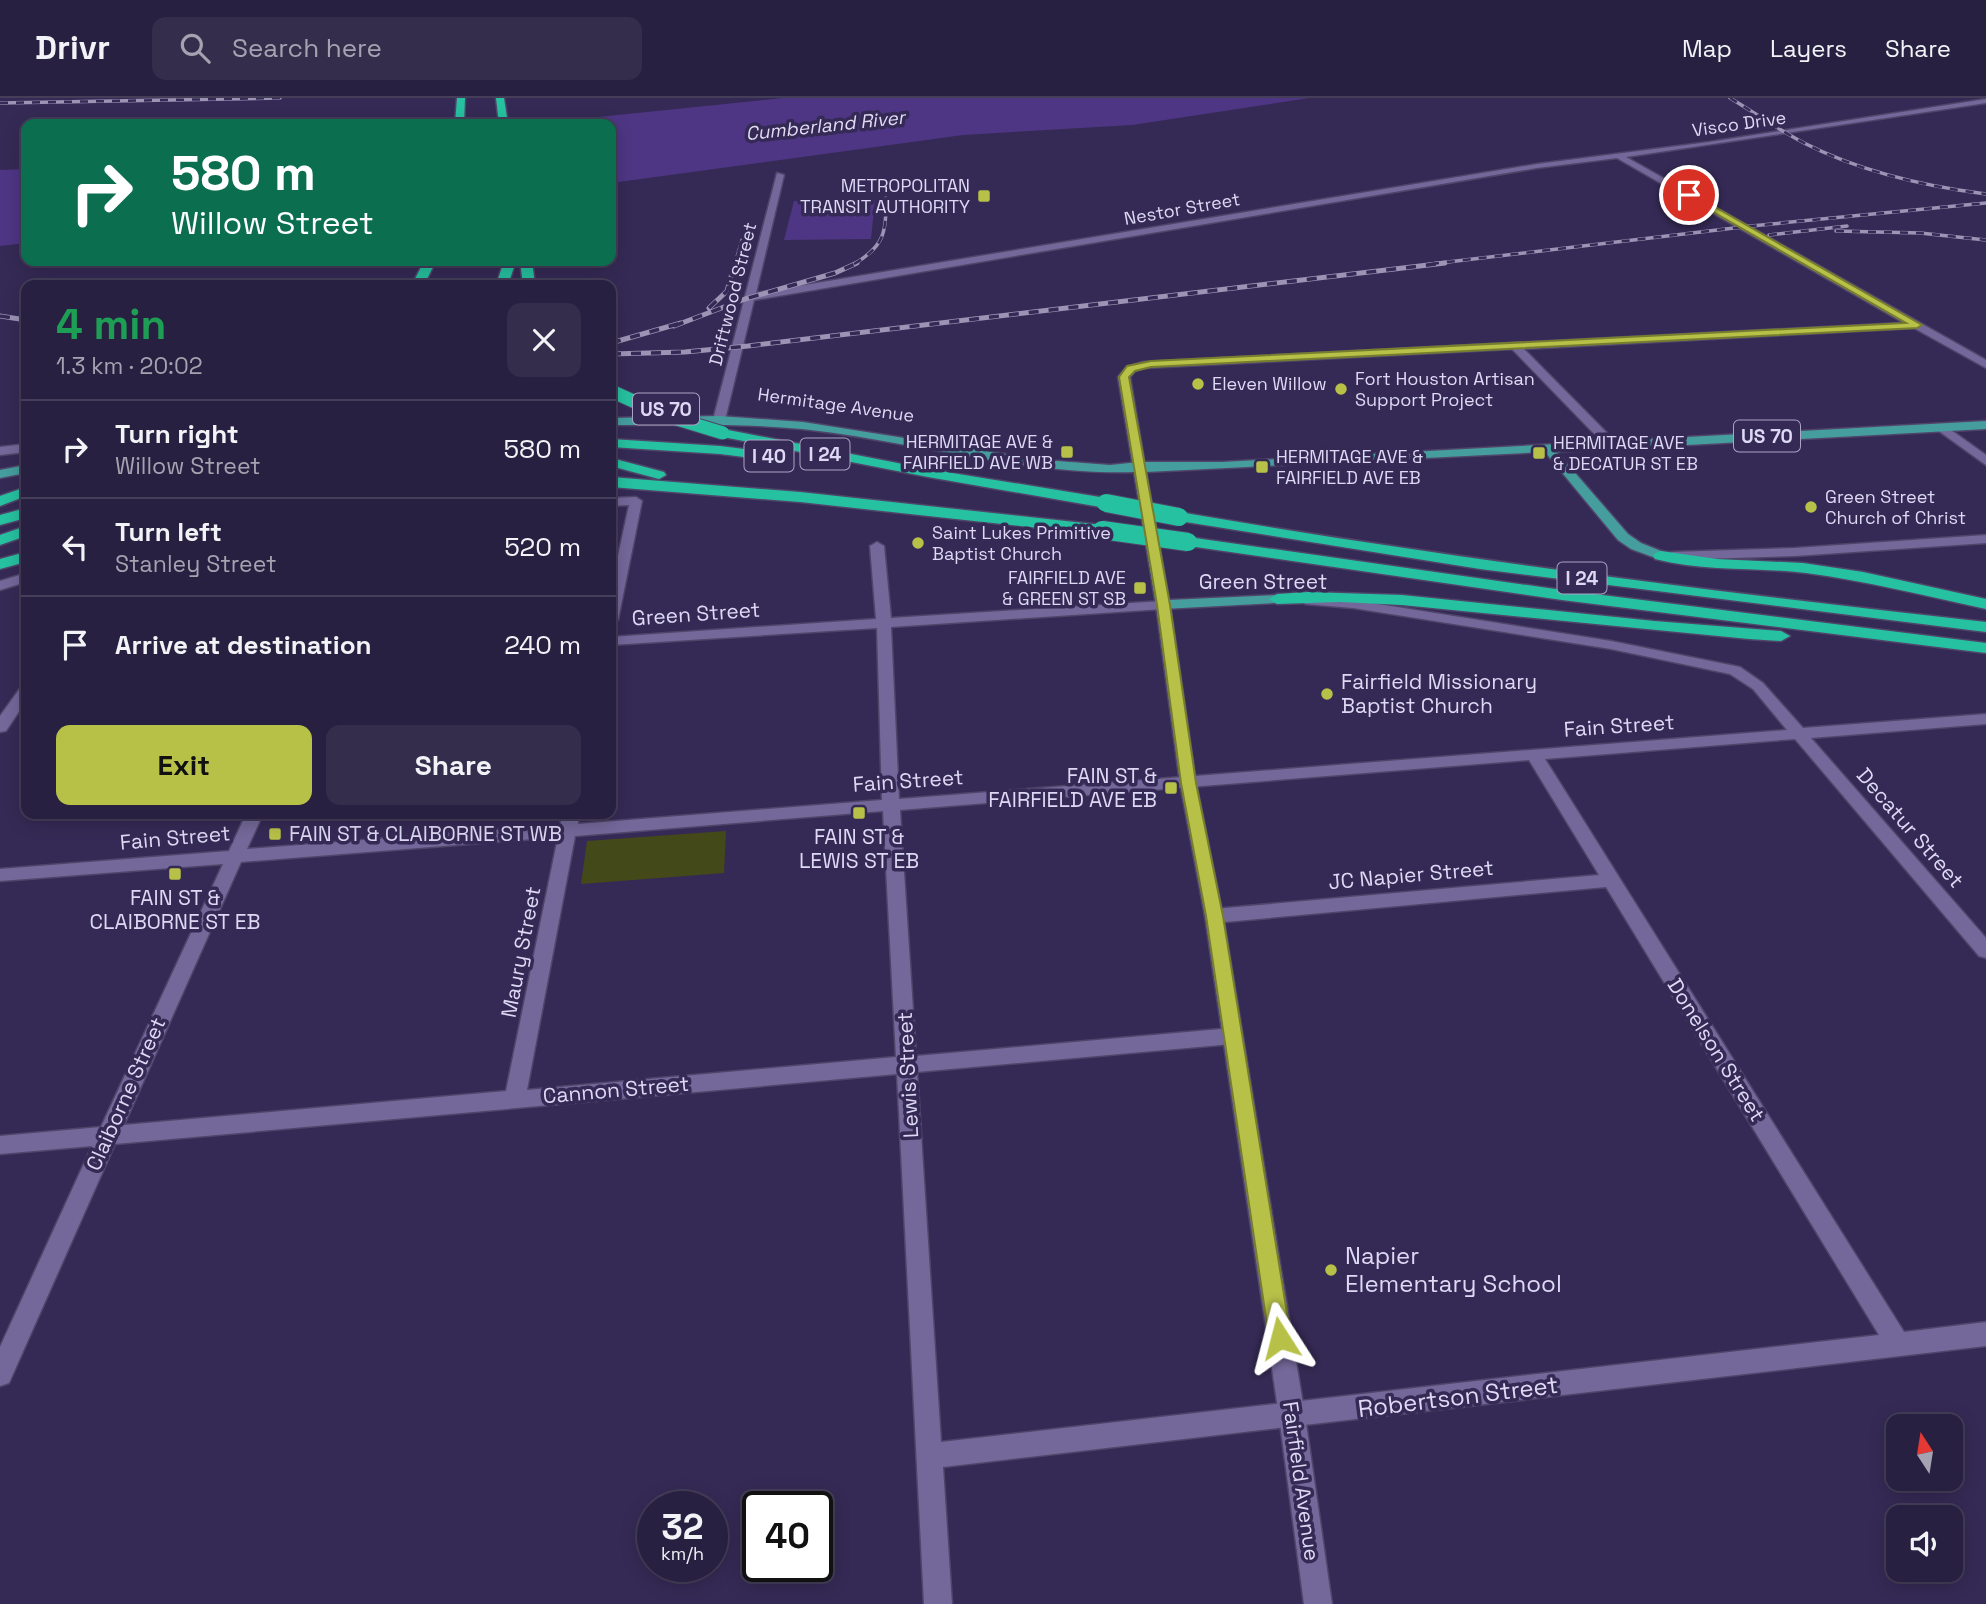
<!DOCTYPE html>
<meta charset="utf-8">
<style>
body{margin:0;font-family:"Space Grotesk",sans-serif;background:#342d4b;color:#f1f3f6;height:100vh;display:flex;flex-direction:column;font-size:26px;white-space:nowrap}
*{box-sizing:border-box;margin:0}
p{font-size:23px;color:#a5a3b1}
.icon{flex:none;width:38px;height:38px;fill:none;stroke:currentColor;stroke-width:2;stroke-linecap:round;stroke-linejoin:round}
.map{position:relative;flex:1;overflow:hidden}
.panel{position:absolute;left:21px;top:182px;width:595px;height:539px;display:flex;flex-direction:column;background:#282040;border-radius:14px;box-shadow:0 4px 18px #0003,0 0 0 2px #443e59}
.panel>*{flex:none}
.guide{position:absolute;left:21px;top:21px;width:595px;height:147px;border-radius:14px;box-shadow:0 4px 18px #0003,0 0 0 2px #443e59;background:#0b6e4f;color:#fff;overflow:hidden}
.needle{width:46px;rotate:348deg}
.fabs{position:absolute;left:1886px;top:1316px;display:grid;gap:14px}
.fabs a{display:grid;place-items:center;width:77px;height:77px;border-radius:14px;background:#282040;box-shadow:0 4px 18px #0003,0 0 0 2px #443e59;font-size:35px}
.speed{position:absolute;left:637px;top:1393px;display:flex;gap:14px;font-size:35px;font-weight:700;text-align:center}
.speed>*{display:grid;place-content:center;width:91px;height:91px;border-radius:50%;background:#282040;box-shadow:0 4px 18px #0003,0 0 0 2px #443e59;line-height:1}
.speed small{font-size:18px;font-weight:400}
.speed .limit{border:4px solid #111;border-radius:10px;background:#fff;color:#111}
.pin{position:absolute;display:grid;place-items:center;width:60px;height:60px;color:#fff;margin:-30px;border:4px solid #fff;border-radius:50%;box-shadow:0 2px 7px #0007}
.me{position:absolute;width:77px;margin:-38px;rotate:351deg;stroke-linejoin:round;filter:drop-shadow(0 0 5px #0008)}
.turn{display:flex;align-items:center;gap:24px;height:147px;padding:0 35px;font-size:32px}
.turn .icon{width:91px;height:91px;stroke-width:2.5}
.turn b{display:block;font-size:49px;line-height:60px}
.round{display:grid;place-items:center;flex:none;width:74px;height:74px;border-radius:14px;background:#342d4b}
.summary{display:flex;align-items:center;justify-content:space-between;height:119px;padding:0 35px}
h1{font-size:42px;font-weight:700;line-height:52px;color:#1e9e55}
.cta{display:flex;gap:14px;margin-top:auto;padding:14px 35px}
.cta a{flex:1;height:80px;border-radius:14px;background:#b7c148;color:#111;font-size:28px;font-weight:700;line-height:80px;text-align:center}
.cta a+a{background:#342d4b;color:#f1f3f6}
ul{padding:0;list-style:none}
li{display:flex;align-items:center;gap:21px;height:98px;padding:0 35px;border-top:2px solid #443e59}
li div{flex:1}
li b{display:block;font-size:26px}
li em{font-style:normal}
header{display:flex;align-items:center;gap:42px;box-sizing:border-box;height:98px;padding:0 35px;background:#282040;border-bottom:2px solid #443e59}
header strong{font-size:33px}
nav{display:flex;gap:38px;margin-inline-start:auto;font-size:24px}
.search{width:490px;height:63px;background:#342d4b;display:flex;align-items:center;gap:18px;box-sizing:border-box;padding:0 24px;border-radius:14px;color:#a5a3b1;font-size:26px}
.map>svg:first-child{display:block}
</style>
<header>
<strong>Drivr</strong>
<div class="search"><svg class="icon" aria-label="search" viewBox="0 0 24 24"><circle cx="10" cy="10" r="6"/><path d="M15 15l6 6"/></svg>Search here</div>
<nav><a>Map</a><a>Layers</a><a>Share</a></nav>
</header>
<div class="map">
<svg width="1986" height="1506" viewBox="0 0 1986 1506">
<rect width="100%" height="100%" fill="#352a55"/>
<!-- green -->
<path fill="#444919" d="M726,733l-2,42 -143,11 6,-43z"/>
<!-- water -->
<path fill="#4e3684" d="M783,0h526l-177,27 -169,10 -352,48v-59h-81z
M26,71v74l-26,3v-76z
M875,102l-4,39 -87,1 10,-39z"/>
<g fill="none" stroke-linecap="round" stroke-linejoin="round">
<defs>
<path id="street" d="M1986,1v4l-360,54 360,203v8l-72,-40 -390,21 90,91v6h-8l-94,-97 -368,19 -9,3 -5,6 15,89 -6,4 -6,-4 -15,-89 9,-10 16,-5 761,-39 -287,-165 -80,10 -783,132 -29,120 -6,4 -6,-4 64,-247 7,2 -28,118 781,-129 172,-22z
M1936,327h8l42,30v10l-50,-36z
M26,346v8l-26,3v-8z
M636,399l6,4 -24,119 -7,4v-36l18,-83 -18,1v-8z
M1986,437v8l-191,13 -123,4 -7,-4 7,-4 123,-4z
M877,444l7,4 7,72 272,-17 7,4 -7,4 -272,18 8,172 888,-69 -34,-41 -23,-15 -119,-25 -258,-41 -48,-4 -2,-3 7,-4 43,3 258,41 129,26 23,16 40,45 183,-14v10l-175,14 175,200v20l-7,-2 -184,-217 -250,20 359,573 82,-10v24l-1043,121 9,137h-28l-27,-530 -782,70 -106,239 -9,3v-39l92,-201 -92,8v-18l101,-9 122,-263 -223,17v-12l229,-18 17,-37h17l-16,35 313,-24 3,-11h16l-1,10 304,-24 -5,-172 -266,17v-8l265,-18 -6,-73zM1529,662l70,115 -385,34 -6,2 -3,5 3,5 6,2 392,-36 273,448 -938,107 -24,-370 315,-28 7,-2 3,-6 -3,-6 -7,-2 -316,28 -16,-246zM883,713l13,246 -369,33 48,-254zM558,739l-52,254 -382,34 117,-263z
M26,475v9l-26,8v-9z"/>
<path id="secondary" d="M1163,503l7,4 26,178 27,133 82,500 27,188h-28l-25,-188 -74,-500 -25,-133 -24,-178z
M26,587v16l-20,30 -6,1v-16l21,-29z"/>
<path id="primary" d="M719,318l84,6 241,38 66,5 29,-3h83l764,-41v8l-429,23 71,82 13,9 25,10 2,3 -7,4 -30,-11 -13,-9 -73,-88 -399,20 23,128 108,-5 7,4 -7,4 -114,6 -7,-4 -22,-133c-112,3 -221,-31 -332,-43 -64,-6 -127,-4 -191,-4v-7z
M26,367v8l-26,5v-8z"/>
<path id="highway" d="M457,0h8l-1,26h-9z
M496,0h8l4,26h-9z
M424,163h12l-12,24h-12z
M504,163h12l-8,24h-12z
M520,163h12l3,24h-12z
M723,331l205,40 178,29 8,5 -8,5 -178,-31 -210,-41 -2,-3z
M611,341l109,7 56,7 7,4 -7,4 -56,-7 -109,-7z
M611,360l53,14 2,3 -7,4 -48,-13z
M611,379l189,15 302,33 8,5 -8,5 -302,-33 -189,-15z
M26,389v9l-26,10v-10z
M26,410v10l-26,7v-10z
M1179,414c268,46 537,80 807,110v10l-506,-63 -307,-49 -2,-3 2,-3z
M26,428v10l-26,9v-10z
M1188,439l374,53 424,53v10l-424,-53 -380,-55 -2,-3z
M1661,453l56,8 86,4 60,9 123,27v10c-60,-13 -119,-28 -180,-36 -50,-6 -101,-1 -151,-14l-2,-3 2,-3z
M26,454v10l-26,7v-10z
M1308,494l94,3 252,26 127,10 9,5 -9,5 -32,-2 -347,-34 -62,-3 -63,2 -8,-5 8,-5z"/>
</defs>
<!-- street casing -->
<use href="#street" stroke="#4f456a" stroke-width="3"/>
<!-- secondary casing -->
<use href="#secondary" stroke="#4f456a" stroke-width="3"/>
<!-- primary casing -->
<use href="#primary" stroke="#4f456a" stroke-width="3"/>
<!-- highway casing -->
<use href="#highway" stroke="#4f456a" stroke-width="3"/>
<!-- street -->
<use href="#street" fill="#736899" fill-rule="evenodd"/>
<!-- secondary -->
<use href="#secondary" fill="#736899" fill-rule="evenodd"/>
<!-- primary -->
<use href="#primary" fill="#459d9d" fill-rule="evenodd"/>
<!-- highway -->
<use href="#highway" fill="#26c1a0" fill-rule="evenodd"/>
<defs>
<path id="rail-far1" d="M1730,0c25,15 49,32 74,45 57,29 119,43 182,51
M0,5l280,-5
M1836,133l84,2 66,7
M1769,137l78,-9
M735,166l7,-24
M854,166c31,-18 32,-32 32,-66
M1431,166l320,-38 235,-23"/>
<path id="rail" d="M709,210l18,-17 8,-28
M0,218l26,4
M674,228l71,-27 90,-26 22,-10
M611,245l70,-20
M611,256l74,-2 63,-6 697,-83"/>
</defs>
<!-- rail-far1 casing -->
<use href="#rail-far1" stroke="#9b94b5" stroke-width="3.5"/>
<!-- rail casing -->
<use href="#rail" stroke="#9b94b5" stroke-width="5"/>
<!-- rail-far1 -->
<use href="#rail-far1" stroke="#352a55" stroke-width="2.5" stroke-dasharray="8" stroke-linecap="butt"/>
<!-- rail -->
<use href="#rail" stroke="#352a55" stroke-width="3.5" stroke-dasharray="10" stroke-linecap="butt"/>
<defs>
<path id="highway-bridge-far1" d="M611,293l53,24 59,18"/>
<path id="highway-bridge" d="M1106,405l73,14
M1102,432l86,12"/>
</defs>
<!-- highway-bridge-far1 casing -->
<use href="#highway-bridge-far1" stroke="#4f456a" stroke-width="15" stroke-linecap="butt"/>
<!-- highway-bridge casing -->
<use href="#highway-bridge" stroke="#4f456a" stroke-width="20" stroke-linecap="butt"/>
<!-- highway-bridge-far1 -->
<use href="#highway-bridge-far1" stroke="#26c1a0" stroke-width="13"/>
<!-- highway-bridge -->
<use href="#highway-bridge" stroke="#26c1a0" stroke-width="18"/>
</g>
<!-- route -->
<path fill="#b7c148" stroke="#777d2f" stroke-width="2" d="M1687,96h5l230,131 -5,3 -766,39 -16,4 -6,6 41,228 26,178 27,133 68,422 -3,7 -8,3 -8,-3 -3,-7 -63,-422 -25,-133 -24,-178 -38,-228 8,-11 24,-5 755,-38 -219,-126z"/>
<!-- markers -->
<g fill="#b7c148" stroke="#352a55" stroke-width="2.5">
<rect x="977" y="91" width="14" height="14" rx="3.5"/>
<circle cx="1198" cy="286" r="7"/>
<circle cx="1341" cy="291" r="7"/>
<rect x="1060" y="347" width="14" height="14" rx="3.5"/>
<rect x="1532" y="348" width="14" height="14" rx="3.5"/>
<rect x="1255" y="362" width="14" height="14" rx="3.5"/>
<circle cx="1811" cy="409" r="7"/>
<circle cx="918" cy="445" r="7"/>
<rect x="1133" y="483" width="14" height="14" rx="3.5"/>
<circle cx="1327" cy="596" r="7"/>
<rect x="1164" y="683" width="14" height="14" rx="3.5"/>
<rect x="852" y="708" width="14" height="14" rx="3.5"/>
<rect x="268" y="729" width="14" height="14" rx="3.5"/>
<rect x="168" y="769" width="14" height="14" rx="3.5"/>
<circle cx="1331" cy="1172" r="7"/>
</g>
<g text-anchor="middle" stroke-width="7" stroke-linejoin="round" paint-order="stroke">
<!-- far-street labels -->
<g font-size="18" fill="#ddd9f4" stroke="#352a55">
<text transform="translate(1739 26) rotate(-8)" y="6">Visco Drive</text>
<text transform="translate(1182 111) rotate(-10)" y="6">Nestor Street</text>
<text transform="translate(733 196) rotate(-76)" y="6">Driftwood Street</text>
<text transform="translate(836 307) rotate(8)" y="6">Hermitage Avenue</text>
</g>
<!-- far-poi labels -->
<g font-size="18" fill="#ddd9f4" stroke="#352a55" text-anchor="start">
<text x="970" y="94" text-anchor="end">METROPOLITAN<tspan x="970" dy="21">TRANSIT AUTHORITY</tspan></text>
<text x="1355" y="287">Fort Houston Artisan<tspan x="1355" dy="21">Support Project</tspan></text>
<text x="1212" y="292">Eleven Willow</text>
<text x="1053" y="350" text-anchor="end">HERMITAGE AVE &amp;<tspan x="1053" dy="21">FAIRFIELD AVE WB</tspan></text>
<text x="1553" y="351">HERMITAGE AVE<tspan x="1553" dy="21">&amp; DECATUR ST EB</tspan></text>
<text x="1276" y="365">HERMITAGE AVE &amp;<tspan x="1276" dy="21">FAIRFIELD AVE EB</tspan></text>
<text x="1825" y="405">Green Street<tspan x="1825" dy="21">Church of Christ</tspan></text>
<text x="932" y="441">Saint Lukes Primitive<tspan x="932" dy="21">Baptist Church</tspan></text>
<text x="1126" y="486" text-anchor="end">FAIRFIELD AVE<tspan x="1126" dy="21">&amp; GREEN ST SB</tspan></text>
</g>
<!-- far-water labels -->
<g font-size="19" font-style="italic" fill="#dfdbf2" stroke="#352a55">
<text transform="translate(825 27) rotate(-6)" y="7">Cumberland River</text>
</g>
<!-- shield labels -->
<g fill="#352a55" stroke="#aba4c4" stroke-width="2">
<rect x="633" y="295.5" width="66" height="31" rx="5"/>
<rect x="1734" y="322.5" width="66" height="31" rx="5"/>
<rect x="800.5" y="340.5" width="49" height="31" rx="5"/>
<rect x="744.5" y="342.5" width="49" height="31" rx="5"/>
<rect x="1557.5" y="464.5" width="49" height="31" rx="5"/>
</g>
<g font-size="19" font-weight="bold" fill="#ddd9f4">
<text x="666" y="318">US 70</text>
<text x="1767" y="345">US 70</text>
<text x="825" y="363">I 24</text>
<text x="769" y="365">I 40</text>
<text x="1582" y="487">I 24</text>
</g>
<!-- street labels -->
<g font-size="21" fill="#ddd9f4" stroke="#352a55">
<text x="1263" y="491">Green Street</text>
<text transform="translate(696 516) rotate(-4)" y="7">Green Street</text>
<text transform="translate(1619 628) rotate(-4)" y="7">Fain Street</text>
<text transform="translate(908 683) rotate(-4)" y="7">Fain Street</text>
<text transform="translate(1910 730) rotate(49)" y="7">Decatur Street</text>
<text transform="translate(175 740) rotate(-5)" y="7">Fain Street</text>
<text transform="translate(1411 777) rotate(-5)" y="7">JC Napier Street</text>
<text transform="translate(521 854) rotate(-79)" y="7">Maury Street</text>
<text transform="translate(1716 952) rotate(58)" y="7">Donelson Street</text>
<text transform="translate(908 977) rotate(-93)" y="7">Lewis Street</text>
<text transform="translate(616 992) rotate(-5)" y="7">Cannon Street</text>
<text transform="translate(126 996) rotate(-66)" y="7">Claiborne Street</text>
<text transform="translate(1301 1383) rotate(82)" y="7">Fairfield Avenue</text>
</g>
<!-- poi labels -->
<g font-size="21" fill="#ddd9f4" stroke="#352a55" text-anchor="start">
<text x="1341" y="591">Fairfield Missionary<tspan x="1341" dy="24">Baptist Church</tspan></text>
<text x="1157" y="685" text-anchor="end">FAIN ST &amp;<tspan x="1157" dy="24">FAIRFIELD AVE EB</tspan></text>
<text x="289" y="743">FAIN ST &amp; CLAIBORNE ST WB</text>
<text x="859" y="746" text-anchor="middle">FAIN ST &amp;<tspan x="859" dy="24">LEWIS ST EB</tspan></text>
<text x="175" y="807" text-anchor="middle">FAIN ST &amp;<tspan x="175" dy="24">CLAIBORNE ST EB</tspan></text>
</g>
<!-- near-poi labels -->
<g font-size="24" fill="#ddd9f4" stroke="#352a55" text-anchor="start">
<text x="1345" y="1166">Napier<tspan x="1345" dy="28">Elementary School</tspan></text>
</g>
<!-- near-street labels -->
<g font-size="24" fill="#ddd9f4" stroke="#352a55">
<text transform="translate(1458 1299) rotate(-7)" y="8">Robertson Street</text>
</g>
</g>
</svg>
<div class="fabs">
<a><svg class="needle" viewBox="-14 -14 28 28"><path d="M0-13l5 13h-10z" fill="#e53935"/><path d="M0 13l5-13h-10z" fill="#a5a3b1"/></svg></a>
<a><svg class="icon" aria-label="sound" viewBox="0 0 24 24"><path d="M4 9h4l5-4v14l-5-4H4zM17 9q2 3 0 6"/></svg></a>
</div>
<div class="speed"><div>32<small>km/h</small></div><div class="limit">40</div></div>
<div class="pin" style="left:1689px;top:97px;background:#d93025"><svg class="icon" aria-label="arrive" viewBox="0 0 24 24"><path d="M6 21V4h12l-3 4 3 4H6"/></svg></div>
<svg class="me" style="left:1280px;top:1240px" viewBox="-20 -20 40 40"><path d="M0-17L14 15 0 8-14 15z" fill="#b7c148" stroke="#fff" stroke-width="4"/></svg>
<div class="guide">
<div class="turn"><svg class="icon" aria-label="right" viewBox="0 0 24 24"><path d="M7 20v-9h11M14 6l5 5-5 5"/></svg><div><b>580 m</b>Willow Street</div></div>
</div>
<section class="panel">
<div class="summary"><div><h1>4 min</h1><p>1.3 km · 20:02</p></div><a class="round"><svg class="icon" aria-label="close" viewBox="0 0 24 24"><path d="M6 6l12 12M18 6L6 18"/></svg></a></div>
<ul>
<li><svg class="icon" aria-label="right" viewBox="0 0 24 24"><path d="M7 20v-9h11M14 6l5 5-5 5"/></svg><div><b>Turn right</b><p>Willow Street</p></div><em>580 m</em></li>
<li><svg class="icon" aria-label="left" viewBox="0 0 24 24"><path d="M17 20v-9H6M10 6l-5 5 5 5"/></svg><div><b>Turn left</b><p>Stanley Street</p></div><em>520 m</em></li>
<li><svg class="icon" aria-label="arrive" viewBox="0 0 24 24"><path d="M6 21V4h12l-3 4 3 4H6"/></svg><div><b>Arrive at destination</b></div><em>240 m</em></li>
</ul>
<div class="cta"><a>Exit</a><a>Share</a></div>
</section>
</div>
